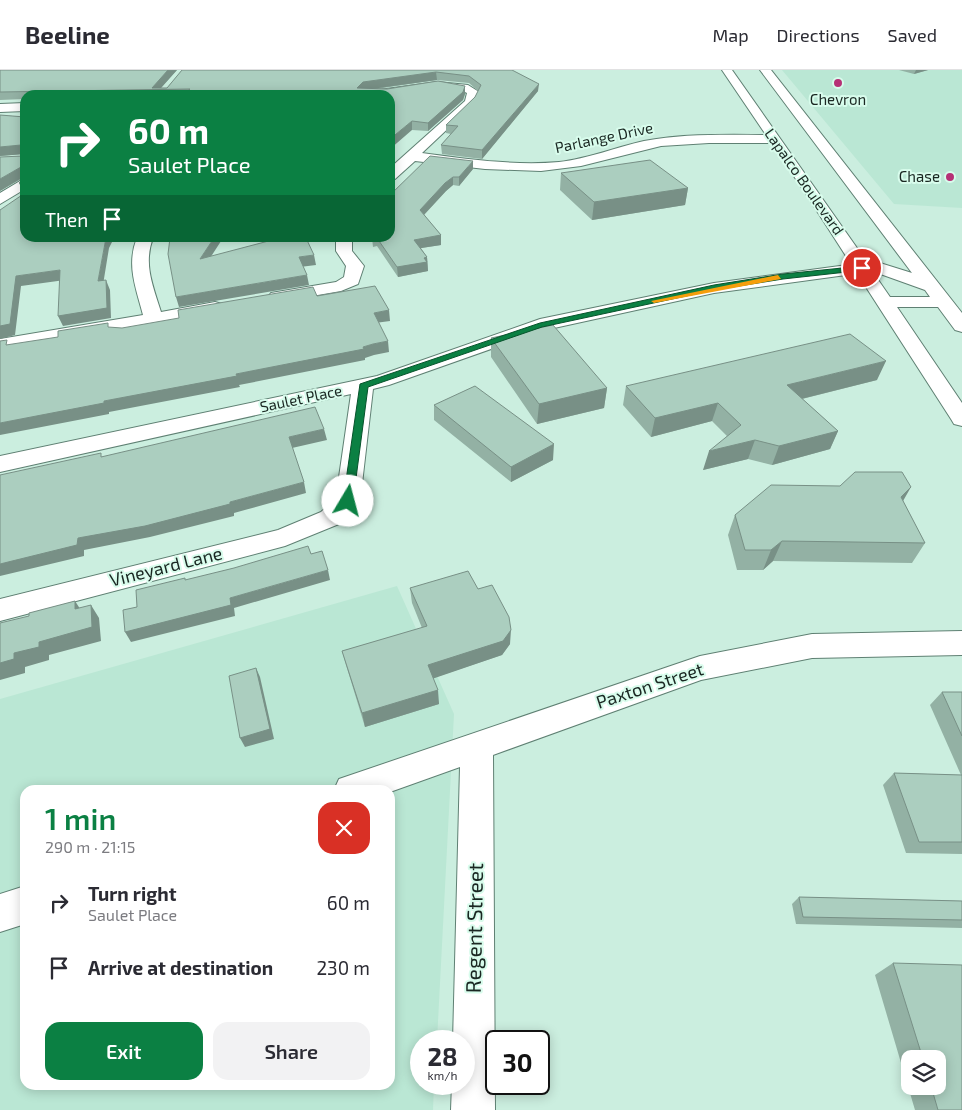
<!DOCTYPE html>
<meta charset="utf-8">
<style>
body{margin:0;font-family:"Exo 2",sans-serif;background:#f2f2f3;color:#2b2b33;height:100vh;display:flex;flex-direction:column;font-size:19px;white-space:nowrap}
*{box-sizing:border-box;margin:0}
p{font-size:16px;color:#7c7c81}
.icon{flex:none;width:28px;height:28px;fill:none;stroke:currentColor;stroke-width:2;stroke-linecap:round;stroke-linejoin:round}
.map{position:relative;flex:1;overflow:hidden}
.panel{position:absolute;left:20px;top:715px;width:375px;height:305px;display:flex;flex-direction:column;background:#fff;border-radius:15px;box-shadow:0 2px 12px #0003}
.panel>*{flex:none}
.banner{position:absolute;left:20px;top:20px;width:375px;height:152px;border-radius:15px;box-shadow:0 2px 12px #0003;background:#0b8043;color:#fff;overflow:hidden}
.buttons{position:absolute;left:901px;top:980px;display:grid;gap:10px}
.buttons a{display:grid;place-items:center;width:45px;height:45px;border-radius:10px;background:#fff;box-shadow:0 2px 12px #0003;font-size:25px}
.speed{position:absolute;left:410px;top:960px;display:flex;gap:10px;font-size:25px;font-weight:700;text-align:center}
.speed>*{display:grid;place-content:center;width:65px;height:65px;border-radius:50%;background:#fff;box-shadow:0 2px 12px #0003;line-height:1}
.speed small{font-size:12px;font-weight:400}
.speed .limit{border:2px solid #111;border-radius:8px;background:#fff;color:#111}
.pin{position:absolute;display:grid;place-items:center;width:42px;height:42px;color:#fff;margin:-21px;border:2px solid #fff;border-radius:50%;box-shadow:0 1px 5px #0007}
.me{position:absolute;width:55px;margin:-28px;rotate:8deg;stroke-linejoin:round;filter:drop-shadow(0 0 4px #0008)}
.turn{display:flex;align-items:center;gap:18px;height:105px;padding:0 25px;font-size:22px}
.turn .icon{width:65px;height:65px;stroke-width:2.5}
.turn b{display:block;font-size:35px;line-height:42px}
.then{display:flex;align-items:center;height:48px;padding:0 25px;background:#0003;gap:10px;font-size:19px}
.round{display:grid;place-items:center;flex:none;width:52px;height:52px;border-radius:15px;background:#f2f2f3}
.overview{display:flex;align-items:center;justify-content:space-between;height:85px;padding:0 25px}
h1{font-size:30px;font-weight:600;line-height:38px;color:#0b8043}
.button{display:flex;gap:10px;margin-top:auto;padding:10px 25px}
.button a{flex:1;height:58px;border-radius:15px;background:#0b8043;color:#fff;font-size:20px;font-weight:600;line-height:58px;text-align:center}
.button a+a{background:#f2f2f3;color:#2b2b33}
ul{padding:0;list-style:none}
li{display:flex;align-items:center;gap:15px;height:65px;padding:0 25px}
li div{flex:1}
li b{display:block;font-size:19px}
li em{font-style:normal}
header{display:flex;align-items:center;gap:30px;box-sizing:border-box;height:70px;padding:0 25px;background:#fff;border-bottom:1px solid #e1e1e2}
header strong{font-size:24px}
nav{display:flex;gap:28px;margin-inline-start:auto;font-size:18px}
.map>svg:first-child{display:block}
</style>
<header>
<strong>Beeline</strong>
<nav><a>Map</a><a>Directions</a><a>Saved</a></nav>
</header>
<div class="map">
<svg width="962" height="1040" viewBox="0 0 962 1040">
<rect width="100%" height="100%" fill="#cbeedf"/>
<!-- built -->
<path fill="#bae7d4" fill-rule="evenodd" d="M782,0h180v138l-68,-4z
M397,516l57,128 -17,327h-16v43h13l-1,26h-433v-411zM25,720h365v295h-365z"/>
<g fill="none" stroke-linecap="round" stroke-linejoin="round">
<defs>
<path id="minor" d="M437,12l31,3 11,7 -5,12 -52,49c45,6 92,13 137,9 29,-3 57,-15 85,-21 43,-8 87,-6 130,-6l6,4 -6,4h-65l-48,3 -80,20 -40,5 -56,-2 -70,-8 -20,18 -5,1v-12l75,-67 2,-8c-24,-13 -55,0 -80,2 -9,1 -19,0 -28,0l6,-3z
M25,33v8l-25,1v-8z
M25,108v11l-25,15v-11z
M137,168h16c-10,26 0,48 8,74l54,-10 7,2 2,4 -2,4 -222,39v-12l143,-24c-7,-27 -17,-50 -6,-77z
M336,168h16v13l12,15 -6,18 -17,7 -64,11 -6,-1 -3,-4 3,-4 65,-11 8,-5 2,-11 -10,-15z
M862,193l6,1 3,4 -3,4 -154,21 -169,37 -156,55 -16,4 -13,112 -21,23 -54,22 -285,75v-22l278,-69 43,-18 15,-14 15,-104 -351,78v-16l377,-80 163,-57 174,-36z
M962,561v24l-150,3 -111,22 -208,75 2,355h-44l1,-26h12v-43h-11l7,-274 -70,25v-2h-56l5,-11 361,-123 112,-22z
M25,816v38l-25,8v-38z"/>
<path id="primary" d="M722,0h10l132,188 48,15 -152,-203h11l191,243v19l-7,-2 -17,-23h-41l65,96v23l-8,-2 -3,-5 -145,-225zM872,201l53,19 5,7h-40z"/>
</defs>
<!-- minor casing -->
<use href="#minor" stroke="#5f8073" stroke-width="2"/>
<!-- primary casing -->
<use href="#primary" stroke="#5f8073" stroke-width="2"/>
<!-- minor -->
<use href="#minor" fill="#fff" fill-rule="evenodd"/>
<!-- primary -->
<use href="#primary" fill="#fff" fill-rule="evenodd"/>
</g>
<!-- wall -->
<path fill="#93b1a4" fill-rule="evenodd" d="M0,0h177l-16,18h6l15,-18h330l26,21 -56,68 -40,-5 -1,-9 10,-11 -5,-1v-8l29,-28 3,-6 -9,-8 -32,-3 -61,9 89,-3v8l-2,6 -35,31 -16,-1 -22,-35h-365v4l-25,1z
M899,0h29l-14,4z
M0,45l25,2v76l-2,-1 -4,-9 4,-3v-2l-23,13 23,-35 -1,-2 -22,2z
M473,99l-14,17 -6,-1 -7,6 -22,24 17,20v10l-20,3 6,9 1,14 -30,6 -21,-31 -4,1 -1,-9 18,-43z
M561,103l127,15 -3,17 -93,15 -32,-30z
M491,268l116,50 -3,20 -67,16 -46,-67z
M877,310l-75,19 36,32 -8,18 -58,16 -24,-6 -45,11 24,-34 -15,-15 -61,16 -28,-32 3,-19z
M434,335l119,55 -42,22 -77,-62z
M903,431l22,42 -13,20 -139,-2 -10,9h-26l-9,-35 7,-20z
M410,518l68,1 32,55 -8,11 -69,23 6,26 -74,23 -19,-62 -4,-14 80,-23 -10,-25z
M942,622h20v162l-56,-1 -23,-68 11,-12 67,2 -31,-70z
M799,827l163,4v27l-166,-4 -4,-20z
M893,893l69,147h-47l-40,-135zM910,989h28v27h-28z"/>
<!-- shaded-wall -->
<path fill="#789086" d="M168,0h9l-17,19 -8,-1z
M916,0h12l-14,4z
M436,2l1,8 -73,10 -7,-2 6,-6z
M539,14l-1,7 -56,68v-9z
M465,16v8l-2,6 -35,31v-8z
M412,51v9l-22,19v-10z
M21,75l4,9 -25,2v-9z
M473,91v8l-14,17v-9z
M21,97l4,9 -25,15v-12z
M453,107v8l-7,6 -26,28v-9l25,-27z
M688,118l-3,17 -93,15 2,-18z
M441,165v10l-26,4 -1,-9z
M106,168h8l-5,10 -7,43 -4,-10z
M214,168h9l-20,31 -3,-10z
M314,185l2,10 -16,2 -1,-10z
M427,187l1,14 -30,6 -1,-10z
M60,200l5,10 -44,6 -6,49 -15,4v-13l16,-50z
M307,205l2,10 -130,22 -3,-10z
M106,210l4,10 1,28 -48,8 -5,-10z
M389,240l1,11 -15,2 -1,-10z
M388,271l1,11 -15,3 -9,3v2l-126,25 1,2 -131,25v2l-109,21v-12l104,-22 132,-27 127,-27 10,-3z
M886,291l-9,19 -96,24 6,-19z
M607,318l-3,20 -67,16 2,-20z
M718,333l-6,18 -61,16 4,-19z
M324,359l3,11 -35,8 -3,-11z
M838,361l-8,18 -58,16 7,-19z
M755,370l-7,19 -45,11 6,-19z
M554,374l-1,16 -42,22v-15z
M304,412l2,11 -72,20v3l-84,21 -66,13v6l-84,20v-12l78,-26 152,-36z
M911,417l-12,21 2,-11z
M782,471l-9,20 -10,9 8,-20z
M328,500l2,10 -96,28 1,8 -104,26 -6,-10 105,-34z
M75,531l9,14 -9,-6z
M91,535l8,13 2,23 -52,14v5l-24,7v6l-25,7v-17l14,-10 25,-11z
M511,560l-1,14 -8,11 -73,25 -1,-15z
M256,598l4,9 14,62 -29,8 -5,-9z
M438,620l1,14 -74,23 -3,-14z"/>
<!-- building -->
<path fill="#abcebf" stroke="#789086" d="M0,0h168l-16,18h15l15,-18h330l27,14 -57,66 -41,-5 17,-19 -12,-1 29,-28 6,-12 -12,-9 -33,-4 -73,10 -6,6 30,1 51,-8 27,5 -2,6 -35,31 -16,-2 -22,18v-44h-207l7,-6 -190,3z
M0,45l25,2v67l-6,-1 4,-3 -2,-13 -21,12v-22l23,-1 -2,-11 -21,2z
M430,86l43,5 -14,16h-6l-8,6 -25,27 21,25 -27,5 13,17 -3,1 3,4 -30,5 -20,-29h13v-43z
M650,90l38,28 -94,14 -33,-29z
M25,123v45h81l-8,43 8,-1 1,28 -49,8 2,-46 -44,6 -6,48 -10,2v-116z
M170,168h44l-14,21 80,-21h26l8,17 -15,2 8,18 -131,22 -8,-43z
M375,216l14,24 -15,3 14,28 -15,3 -10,3 1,2 -128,25 1,2 -133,25v2l-104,20v-82l7,-1 -1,5 52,-8v-6l50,-8v4l14,1 57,-10 -1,-8 135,-23 4,9z
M553,255l54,63 -68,16 -48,-66z
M850,264l36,27 -99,24 51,46 -59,15 -24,-6 -46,11 32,-26 -23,-22 -63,15 -29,-32z
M475,316l79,58 -43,23 -77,-62z
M315,337l9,22 -35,8 15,45 -74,20v2l-85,22 -67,12 -1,7 -77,19v-89l101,-22v4z
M855,402h47l9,15 -10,10 24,46 -143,-2 -11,9h-26l-10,-35 36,-30 69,1z
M308,476l3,8 11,-3 6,19 -98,28 1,7 -106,27 -2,-22 14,-3 -1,-17 49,-12v2l49,-12z
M468,501l10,18 14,-4 17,32 2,13 -8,11 -75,24 10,25 -76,23 -20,-62 85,-25 -17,-38z
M75,531v8l16,-4 1,22 -53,15v5l-25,6v6l-14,4v-40l29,-7v-3z
M256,598l14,61 -30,9 -11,-62z
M942,622h20v44z
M894,703l68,2v67h-43z
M799,827l163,4v19l-159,-3z
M893,893l69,2v145h-24l-7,-24h7v-27h-15z"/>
<!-- route -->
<path fill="#0b8043" stroke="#07532c" d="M862,196l3,4 -82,9 -69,11 -172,37 -174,60 -15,114 -5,4 -5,-4 17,-117 180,-61 174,-38 69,-11z"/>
<!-- slow -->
<path fill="#f59e0b" d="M778,205l3,4 -127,24 -3,-2z"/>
<!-- markers -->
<g fill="#b63176" stroke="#d8fcec" stroke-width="2">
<circle cx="838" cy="13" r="5"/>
<circle cx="950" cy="107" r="5"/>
</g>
<g text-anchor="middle" stroke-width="4" stroke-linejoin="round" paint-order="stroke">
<!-- far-poi labels -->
<g font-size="15" fill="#1a2722" stroke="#d8fcec">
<text x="838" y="35">Chevron</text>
<text x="940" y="112" text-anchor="end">Chase</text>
</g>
<!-- far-street labels -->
<g font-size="15" fill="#1a2722" stroke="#d8fcec">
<text transform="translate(604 68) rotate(-12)" y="5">Parlange Drive</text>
<text transform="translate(804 112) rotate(55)" y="5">Lapalco Boulevard</text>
<text transform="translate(301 329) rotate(-12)" y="5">Saulet Place</text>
</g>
<!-- street labels -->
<g font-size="18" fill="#1a2722" stroke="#d8fcec">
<text transform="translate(166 497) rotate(-14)" y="6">Vineyard Lane</text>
<text transform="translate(650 616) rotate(-18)" y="6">Paxton Street</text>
</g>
<!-- near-street labels -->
<g font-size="21" fill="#1a2722" stroke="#d8fcec">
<text transform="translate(475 858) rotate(-89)" y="7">Regent Street</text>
</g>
</g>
</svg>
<div class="buttons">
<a><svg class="icon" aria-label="layers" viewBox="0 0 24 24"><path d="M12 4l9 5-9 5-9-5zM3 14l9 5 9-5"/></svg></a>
</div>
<div class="speed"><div>28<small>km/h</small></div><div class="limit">30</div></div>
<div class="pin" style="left:862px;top:198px;background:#d93025"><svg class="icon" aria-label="arrive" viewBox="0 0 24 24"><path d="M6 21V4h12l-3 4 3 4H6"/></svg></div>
<svg class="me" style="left:348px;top:431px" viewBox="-20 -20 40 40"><circle r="19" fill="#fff"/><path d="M0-13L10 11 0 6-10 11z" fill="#0b8043"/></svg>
<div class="banner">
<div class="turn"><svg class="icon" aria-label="right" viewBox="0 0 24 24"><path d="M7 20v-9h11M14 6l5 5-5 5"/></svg><div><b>60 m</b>Saulet Place</div></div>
<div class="then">Then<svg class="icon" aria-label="arrive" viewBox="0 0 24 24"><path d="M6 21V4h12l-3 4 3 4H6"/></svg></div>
</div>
<section class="panel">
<div class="overview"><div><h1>1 min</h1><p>290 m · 21:15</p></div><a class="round" style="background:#d93025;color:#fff"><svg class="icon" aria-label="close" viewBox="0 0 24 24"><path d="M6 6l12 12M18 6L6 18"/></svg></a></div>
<ul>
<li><svg class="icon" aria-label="right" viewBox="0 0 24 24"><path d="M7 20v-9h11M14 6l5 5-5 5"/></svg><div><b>Turn right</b><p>Saulet Place</p></div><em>60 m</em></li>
<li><svg class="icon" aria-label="arrive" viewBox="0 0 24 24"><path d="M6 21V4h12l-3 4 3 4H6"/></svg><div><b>Arrive at destination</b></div><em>230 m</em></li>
</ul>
<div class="button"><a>Exit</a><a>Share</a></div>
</section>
</div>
